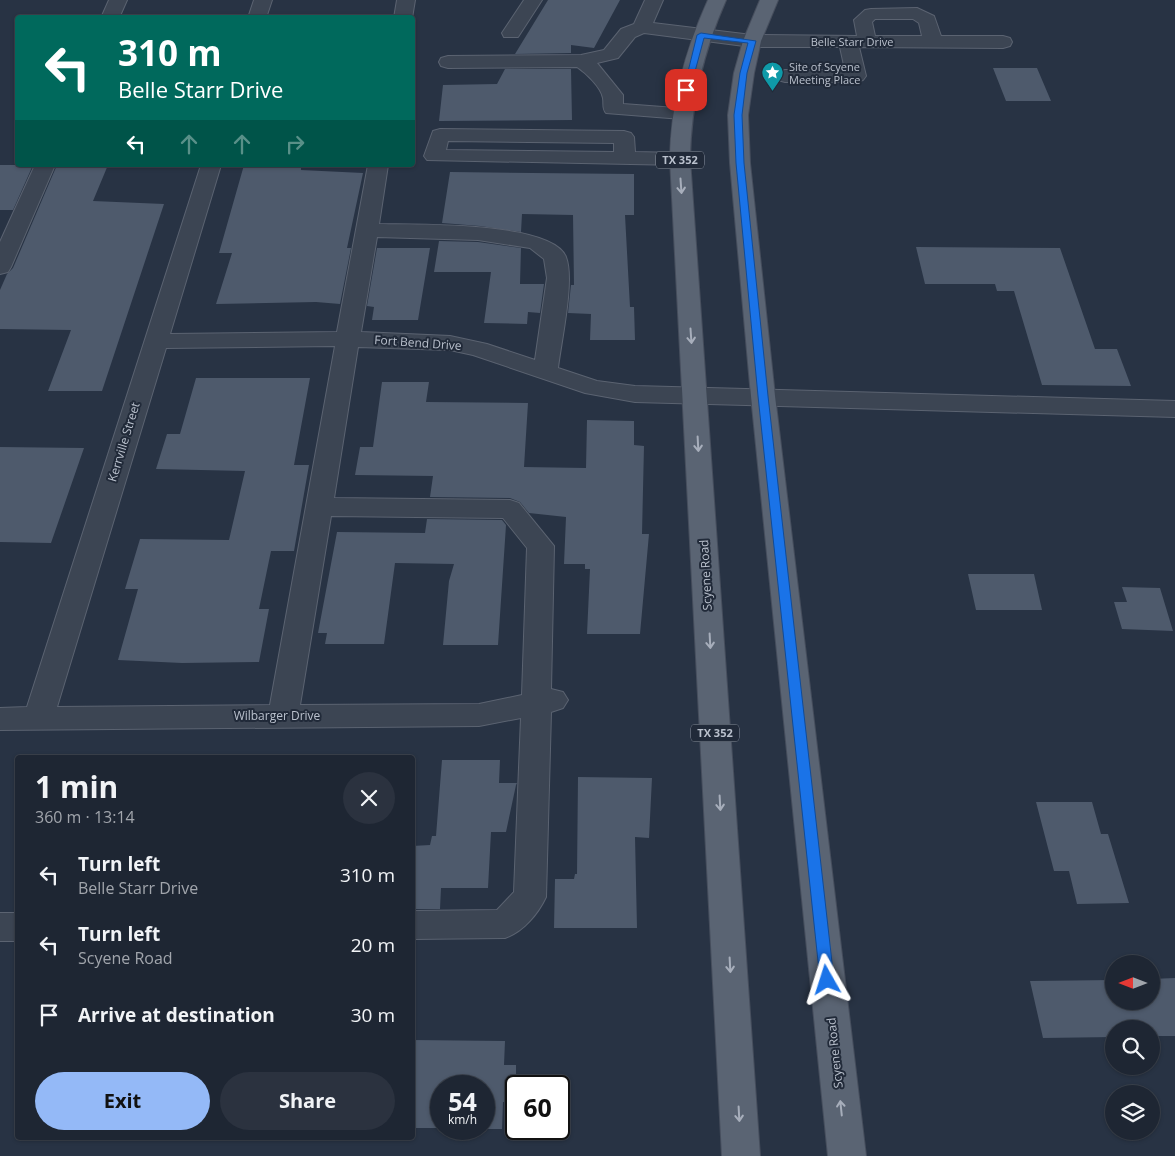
<!DOCTYPE html>
<meta charset="utf-8">
<style>
body{margin:0;font-family:"Open Sans",sans-serif;background:#2b323f;color:#f1f3f6;height:100vh;display:flex;flex-direction:column;font-size:19px;white-space:nowrap}
*{box-sizing:border-box;margin:0}
p{font-size:16px;color:#a1a5ac}
.icon{flex:none;width:28px;height:28px;fill:none;stroke:currentColor;stroke-width:2;stroke-linecap:round;stroke-linejoin:round}
.map{position:relative;flex:1;overflow:hidden}
.details{position:absolute;left:15px;top:755px;width:400px;height:385px;display:flex;flex-direction:column;background:#1e2633;border-radius:5px;box-shadow:0 1px 4px #0004,0 0 0 1px #3c434e}
.details>*{flex:none}
.guide{position:absolute;left:15px;top:15px;width:400px;height:152px;border-radius:5px;box-shadow:0 1px 4px #0004,0 0 0 1px #3c434e;background:#00695c;color:#fff;overflow:hidden}
.needle{width:32px;rotate:270deg}
.controls{position:absolute;left:1105px;top:955px;display:grid;gap:10px}
.controls a{display:grid;place-items:center;width:55px;height:55px;border-radius:50%;background:#1e2633;box-shadow:0 1px 4px #0004,0 0 0 1px #3c434e;font-size:25px}
.speed{position:absolute;left:430px;top:1075px;display:flex;gap:10px;font-size:25px;font-weight:700;text-align:center}
.speed>*{display:grid;place-content:center;width:65px;height:65px;border-radius:50%;background:#1e2633;box-shadow:0 1px 4px #0004,0 0 0 1px #3c434e;line-height:1}
.speed small{font-size:12px;font-weight:400}
.speed .limit{border:2px solid #111;border-radius:8px;background:#fff;color:#111}
.pin{position:absolute;display:grid;place-items:center;width:42px;height:42px;color:#fff;margin:-21px;border-radius:10px;box-shadow:0 2px 8px #0006}
.me{position:absolute;width:55px;margin:-28px;rotate:354deg;stroke-linejoin:round;filter:drop-shadow(0 0 4px #0008)}
.turn{display:flex;align-items:center;gap:18px;height:105px;padding:0 20px;font-size:22px}
.turn .icon{width:65px;height:65px;stroke-width:2.5}
.turn b{display:block;font-size:35px;line-height:42px}
.lanes{display:flex;align-items:center;height:48px;padding:0 20px;background:#0003;justify-content:center;gap:25px;direction:ltr}
.lanes .off{opacity:.35}
.round{display:grid;place-items:center;flex:none;width:52px;height:52px;border-radius:26px;background:#2b323f}
.summary{display:flex;align-items:center;justify-content:space-between;height:85px;padding:0 20px}
h1{font-size:30px;font-weight:700;line-height:38px}
.button{display:flex;gap:10px;margin-top:auto;padding:10px 20px}
.button a{flex:1;height:58px;border-radius:30px;background:#94b9f7;color:#111;font-size:20px;font-weight:700;line-height:58px;text-align:center}
.button a+a{background:#2b323f;color:#f1f3f6}
ul{padding:0;list-style:none}
li{display:flex;align-items:center;gap:15px;height:70px;padding:0 20px}
li div{flex:1}
li b{display:block;font-size:19px}
li em{font-style:normal}
.map>svg:first-child{display:block}
</style>
<div class="map">
<svg width="1175" height="1156" viewBox="0 0 1175 1156">
<rect width="100%" height="100%" fill="#283344"/>
<!-- building -->
<path fill="#4e5a6c" d="M548,0h72l-26,48 -23,-3v8l-56,1z
M993,68h44l14,33h-45z
M505,69h66l1,51 -133,1 4,-36 54,-1z
M0,165h33l-20,45h-13z
M57,165h51l-15,36 71,3 -62,187h-54l23,-61 -71,-1v-39l7,-16 6,-6z
M244,165h52l5,1v4l62,3 -16,75h4l-11,56 -24,-2 -100,2 16,-51h-13z
M450,172l184,2v41h-9l5,92h4l1,33h-45l1,-26 -23,-1 3,-28h3l-1,-70 -51,-1 -1,18 -41,-6 -38,-3z
M439,241l39,1 43,6 -1,36h24l-4,29 -12,-1 -1,12 -43,-1 7,-51h-57z
M916,247l144,1 35,101h22l14,37 -89,-1 -28,-94h-17l-2,-7h-70z
M377,248h53l-12,72h-46l2,-13 -7,-1z
M196,378h114l-16,87h15l-15,86h-23l-12,58h10l-10,53 -77,1 -64,-3 20,-71h-13l15,-50 89,1 16,-69 -89,-2 11,-35h13z
M382,382h47l-3,20 102,1 -4,64 62,1 1,-48 47,1v24l10,1 -2,88h7l-9,100h-53l3,-65h-5v-5h-21l2,-47 -37,-4 -9,-11 -10,-4 -80,-1 3,-21 -78,-1 5,-28h13z
M0,447l84,1 -33,95 -51,-1z
M427,519l75,1 4,5 -8,120h-55l6,-64 5,-17 -59,-1 -11,81h-59l2,-11h-9l19,-101 88,1z
M968,574h66l8,36h-66z
M1122,587l38,1 13,43 -51,-2 -8,-27h13z
M442,760h58l-1,23h18l-1,2 -10,47h-15l-3,56h-47l-1,21h-28v-63l18,-1 2,-9h4z
M578,777l74,1 -3,60 -14,-1 2,91h-83l1,-49h19l1,-5h2z
M1036,802h56l9,32h7l21,69 -52,1 -8,-33h-15z
M1175,978v58h-24v-7h-37v8l-71,1 -13,-57 84,-1v21h37v-22z
M412,1040l93,1 -1,24h12v37h-13l-1,27h-18v-43h-43v42h-29z"/>
<g fill="none" stroke-linecap="round" stroke-linejoin="round">
<defs>
<path id="minor" d="M109,0h18l-8,18h-18z
M254,0h18l-6,18h-18z
M397,0h18l-3,18h-18z
M524,0h18l-24,37h-14l-2,-4z
M645,0h18l-10,23 99,12 105,1 -3,-16 11,-10 6,-1 46,-1 17,8 7,20h62l7,2 2,4 -2,4 -7,2 -144,-1 7,29 -3,4 -7,2h-71l-7,-2 -3,-4 3,-4 7,-2h60l-5,-23h-88l-108,-14 -9,4 -17,21 -21,5 26,32v9l66,5 3,4 -3,4 -7,2 -76,-6c-4,-5 -2,-9 -3,-15 -2,-11 -17,-25 -26,-31l-129,1 -7,-2 -2,-4 2,-4 7,-2 133,-1 23,-5 17,-21 13,-5zM875,19h38l6,4 3,13h-47l-3,-14z
M440,129l184,2 7,2 3,4 1,15 45,1 7,2 3,4 -3,4 -7,2 -253,-5 -3,-4 9,-25zM448,141l166,2v9l-168,-2z
M35,165h20l-44,102 -3,5 -8,2v-32z
M201,165h20l-51,169 167,-2 31,-167h20l-9,59c34,1 173,-3 187,33 9,23 -5,85 -8,111l39,13 38,5 540,15v16l-540,-15 -50,-9 -112,-38 -23,-5 -92,-3 -24,151 176,2 9,3 35,43 -3,143 12,3 5,8 -5,8 -12,4 -5,185c-8,17 -23,35 -41,41l-93,1v-28l85,-1 17,-18 7,-174 -42,8 -479,4v-22l27,-1zM377,237l101,3 52,8 14,11 3,19 -12,82 -48,-16 -37,-8 -89,-4zM335,346l-65,359 -213,2 109,-359zM331,516l172,2 24,30 -5,147 -43,9 -179,1z
M0,913h18v28h-18z"/>
<path id="major" d="M708,0h18c-23,52 -35,103 -36,159l70,997h-38l-52,-997c1,-57 15,-108 38,-159z
M760,0h18l-17,41 -7,32 -6,42 2,48 25,233 91,760h-38l-77,-760 -21,-233 -2,-48 6,-42 9,-32z"/>
</defs>
<!-- minor casing -->
<use href="#minor" stroke="#5b6371" stroke-width="2"/>
<!-- major casing -->
<use href="#major" stroke="#464e5d" stroke-width="2"/>
<!-- minor -->
<use href="#minor" fill="#3c4553" fill-rule="evenodd"/>
<!-- major -->
<use href="#major" fill="#5a6473" fill-rule="evenodd"/>
</g>
<!-- one-way arrows -->
<defs><path id="oneway-shaft" d="M-6 0H5M1.5-3L5.5 0L1.5 3" fill="none" stroke-width="1.6" stroke-linecap="round" stroke-linejoin="round" transform="scale(1.25)"/></defs>
<g stroke="#a7aebb">
<use href="#oneway-shaft" transform="translate(681 186) rotate(86)"/>
<use href="#oneway-shaft" transform="translate(691 336) rotate(86)"/>
<use href="#oneway-shaft" transform="translate(698 444) rotate(87)"/>
<use href="#oneway-shaft" transform="translate(710 641) rotate(87)"/>
<use href="#oneway-shaft" transform="translate(720 803) rotate(87)"/>
<use href="#oneway-shaft" transform="translate(730 965) rotate(87)"/>
<use href="#oneway-shaft" transform="translate(841 1108) rotate(-96)"/>
<use href="#oneway-shaft" transform="translate(739 1114) rotate(87)"/>
</g>
<!-- route -->
<path fill="#1a73e8" stroke="#114b97" d="M701,33l55,8 -9,32 -5,42 2,48 24,233 66,584 -2,5 -5,1 -5,-1 -2,-5 -62,-584 -22,-233 -2,-48 6,-42 8,-30 -44,-5 -14,52 -7,2 14,-57z"/>
<!-- icons -->
<defs>
<symbol id="sight-pin" viewBox="-11 -11 22 30"><path d="M0 17L-7.5 6A9.5 9.5 0 1 1 7.5 6Z" fill="#0f9aa8" stroke="#212a39"/><path d="M0-6L1.8-2.2L6-1.7L2.9 1.2L3.7 5.4L0 3.3L-3.7 5.4L-2.9 1.2L-6-1.7L-1.8-2.2Z" fill="#fff"/></symbol>
</defs>
<g fill-rule="evenodd">
<use href="#sight-pin" x="760" y="60" width="25" height="34"/>
</g>
<g text-anchor="middle" stroke-width="4" stroke-linejoin="round" paint-order="stroke">
<!-- far-street labels -->
<g font-size="11" fill="#bac1cd" stroke="#212a39">
<text x="852" y="46">Belle Starr Drive</text>
</g>
<!-- far-poi labels -->
<g font-size="11" fill="#bac1cd" stroke="#212a39" text-anchor="start">
<text x="789" y="71">Site of Scyene<tspan x="789" dy="13">Meeting Place</tspan></text>
</g>
<!-- shield labels -->
<g fill="#212a39" stroke="#8c94a1" stroke-width="1">
<rect x="656" y="151.5" width="48" height="17" rx="4"/>
<rect x="691" y="724.5" width="48" height="17" rx="4"/>
</g>
<g font-size="11" font-weight="bold" fill="#bac1cd">
<text x="680" y="164">TX 352</text>
<text x="715" y="737">TX 352</text>
</g>
<!-- street labels -->
<g font-size="12" fill="#bac1cd" stroke="#212a39">
<text transform="translate(418 343) rotate(4)" y="4">Fort Bend Drive</text>
<text transform="translate(124 442) rotate(-73)" y="4">Kerrville Street</text>
<text transform="translate(706 575) rotate(-93)" y="4">Scyene Road</text>
<text x="277" y="720">Wilbarger Drive</text>
<text transform="translate(835 1053) rotate(-96)" y="4">Scyene Road</text>
</g>
</g>
</svg>
<div class="controls">
<a><svg class="needle" viewBox="-14 -14 28 28"><path d="M0-13l5 13h-10z" fill="#e53935"/><path d="M0 13l5-13h-10z" fill="#a1a5ac"/></svg></a>
<a><svg class="icon" aria-label="search" viewBox="0 0 24 24"><circle cx="10" cy="10" r="6"/><path d="M15 15l6 6"/></svg></a>
<a><svg class="icon" aria-label="layers" viewBox="0 0 24 24"><path d="M12 4l9 5-9 5-9-5zM3 14l9 5 9-5"/></svg></a>
</div>
<div class="speed"><div>54<small>km/h</small></div><div class="limit">60</div></div>
<div class="pin" style="left:686px;top:90px;background:#d93025"><svg class="icon" aria-label="arrive" viewBox="0 0 24 24"><path d="M6 21V4h12l-3 4 3 4H6"/></svg></div>
<svg class="me" style="left:827px;top:980px" viewBox="-20 -20 40 40"><path d="M0-17L14 15 0 8-14 15z" fill="#1a73e8" stroke="#fff" stroke-width="4"/></svg>
<div class="guide">
<div class="turn"><svg class="icon" aria-label="left" viewBox="0 0 24 24"><path d="M17 20v-9H6M10 6l-5 5 5 5"/></svg><div><b>310 m</b>Belle Starr Drive</div></div>
<div class="lanes"><svg class="icon" aria-label="left" viewBox="0 0 24 24"><path d="M17 20v-9H6M10 6l-5 5 5 5"/></svg><svg class="icon off" aria-label="ahead" viewBox="0 0 24 24"><path d="M12 20V5M6 11l6-6 6 6"/></svg><svg class="icon off" aria-label="ahead" viewBox="0 0 24 24"><path d="M12 20V5M6 11l6-6 6 6"/></svg><svg class="icon off" aria-label="right" viewBox="0 0 24 24"><path d="M7 20v-9h11M14 6l5 5-5 5"/></svg></div>
</div>
<section class="details">
<div class="summary"><div><h1>1 min</h1><p>360 m · 13:14</p></div><a class="round"><svg class="icon" aria-label="close" viewBox="0 0 24 24"><path d="M6 6l12 12M18 6L6 18"/></svg></a></div>
<ul>
<li><svg class="icon" aria-label="left" viewBox="0 0 24 24"><path d="M17 20v-9H6M10 6l-5 5 5 5"/></svg><div><b>Turn left</b><p>Belle Starr Drive</p></div><em>310 m</em></li>
<li><svg class="icon" aria-label="left" viewBox="0 0 24 24"><path d="M17 20v-9H6M10 6l-5 5 5 5"/></svg><div><b>Turn left</b><p>Scyene Road</p></div><em>20 m</em></li>
<li><svg class="icon" aria-label="arrive" viewBox="0 0 24 24"><path d="M6 21V4h12l-3 4 3 4H6"/></svg><div><b>Arrive at destination</b></div><em>30 m</em></li>
</ul>
<div class="button"><a>Exit</a><a>Share</a></div>
</section>
</div>
